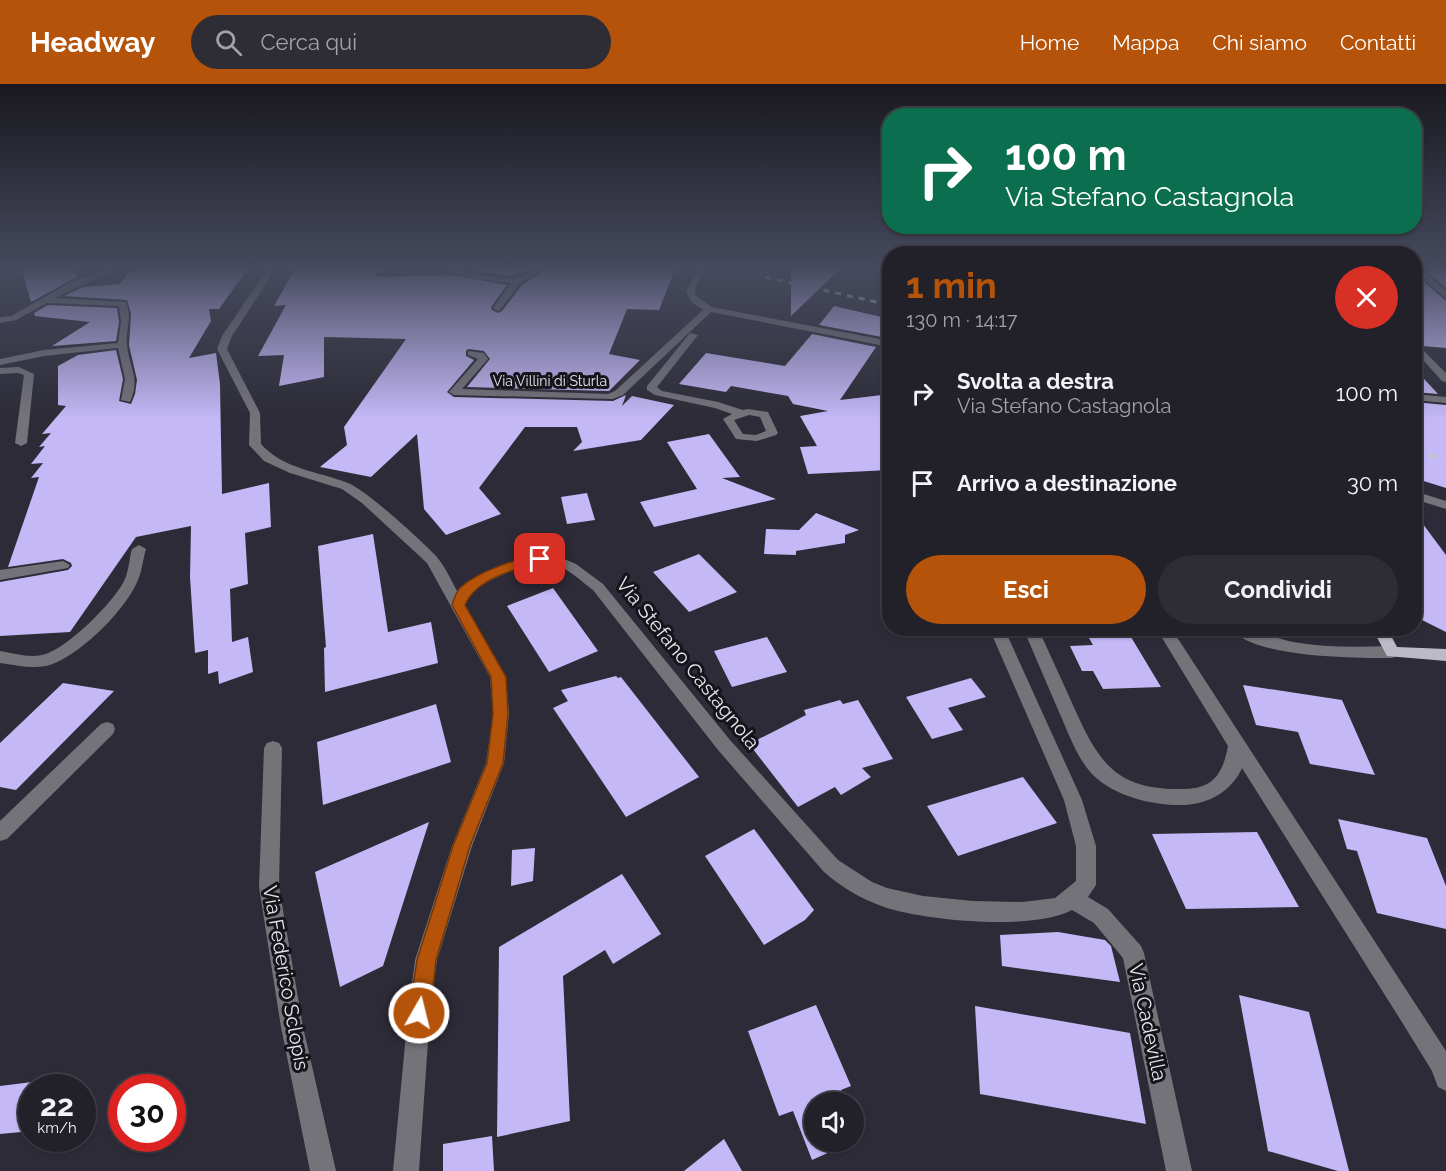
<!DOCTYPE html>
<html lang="it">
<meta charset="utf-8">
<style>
body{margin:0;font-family:Raleway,sans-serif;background:#2e2d35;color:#f1f3f6;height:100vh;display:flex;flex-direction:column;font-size:22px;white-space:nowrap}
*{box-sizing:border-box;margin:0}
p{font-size:20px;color:#a2a3a8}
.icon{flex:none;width:33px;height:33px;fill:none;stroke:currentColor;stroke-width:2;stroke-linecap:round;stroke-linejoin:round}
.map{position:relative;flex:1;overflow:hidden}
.sheet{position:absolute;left:882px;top:162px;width:540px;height:390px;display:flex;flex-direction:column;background:#222029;border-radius:24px;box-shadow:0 2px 4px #0004,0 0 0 2px #3f3e46}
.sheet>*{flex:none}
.banner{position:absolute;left:882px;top:24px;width:540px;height:126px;border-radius:24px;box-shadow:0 2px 4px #0004,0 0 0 2px #3f3e46;background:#0b6e4f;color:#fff;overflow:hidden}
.buttons{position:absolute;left:804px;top:1008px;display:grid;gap:12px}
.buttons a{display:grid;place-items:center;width:60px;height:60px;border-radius:50%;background:#222029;box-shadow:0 2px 4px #0004,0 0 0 2px #3f3e46;font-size:30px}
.speed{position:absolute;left:18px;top:990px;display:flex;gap:12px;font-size:30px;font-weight:700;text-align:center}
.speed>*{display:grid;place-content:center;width:78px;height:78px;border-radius:50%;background:#222029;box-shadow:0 2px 4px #0004,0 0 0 2px #3f3e46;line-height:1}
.speed small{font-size:15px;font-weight:400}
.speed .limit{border:9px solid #d22;background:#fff;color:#111}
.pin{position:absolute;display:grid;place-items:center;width:51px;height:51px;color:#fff;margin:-26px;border-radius:12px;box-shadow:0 3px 9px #0006}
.me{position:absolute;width:66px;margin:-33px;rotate:8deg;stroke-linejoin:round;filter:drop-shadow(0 0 4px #0008)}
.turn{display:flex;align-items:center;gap:21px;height:126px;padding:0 24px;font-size:27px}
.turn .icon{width:78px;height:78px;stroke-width:2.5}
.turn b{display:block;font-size:42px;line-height:51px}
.round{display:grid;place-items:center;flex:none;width:63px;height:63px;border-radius:32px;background:#2e2d35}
.headline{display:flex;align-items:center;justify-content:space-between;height:102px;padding:0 24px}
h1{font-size:36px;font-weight:700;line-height:45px;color:#b45309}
.primary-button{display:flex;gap:12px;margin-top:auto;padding:12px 24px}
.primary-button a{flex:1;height:69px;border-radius:36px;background:#b45309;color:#fff;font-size:24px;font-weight:700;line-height:69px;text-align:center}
.primary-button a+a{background:#2e2d35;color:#f1f3f6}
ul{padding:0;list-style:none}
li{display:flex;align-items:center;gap:18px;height:90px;padding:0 24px}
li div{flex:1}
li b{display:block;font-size:22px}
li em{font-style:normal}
header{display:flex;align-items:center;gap:36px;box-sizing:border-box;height:84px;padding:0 30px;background:#b45309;color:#fff}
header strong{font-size:28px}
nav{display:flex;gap:33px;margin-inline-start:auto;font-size:21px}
.search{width:420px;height:54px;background:#2e2d35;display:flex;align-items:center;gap:15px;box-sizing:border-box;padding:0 21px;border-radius:33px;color:#a2a3a8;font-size:22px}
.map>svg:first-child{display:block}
</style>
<header>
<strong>Headway</strong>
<div class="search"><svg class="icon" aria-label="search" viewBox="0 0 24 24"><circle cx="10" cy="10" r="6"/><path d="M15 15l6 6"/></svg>Cerca qui</div>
<nav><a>Home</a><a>Mappa</a><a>Chi siamo</a><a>Contatti</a></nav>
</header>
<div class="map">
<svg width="1446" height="1087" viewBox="0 0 1446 1087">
<rect width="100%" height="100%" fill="#2d2b37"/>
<!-- building -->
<path fill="#c4b8f7" d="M39,183h34l4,10 -46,25 -9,-32z
M148,183h101l-30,42h-10l2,12 -22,37 27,-5 4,31 2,110 47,-11 2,44 -26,6 3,51 -18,5 2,53 16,-5 5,35 -34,12 -1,-13 -10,3v-24l-13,3 -5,-76 1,-51 -55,11 -66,95 -70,4v-54l68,-12 4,-4 -1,-3 -8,-4 -55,8 31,-90 -8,1 12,-15 -12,1 14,-18 -6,1 12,-14 -9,1 24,-28 -8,-1v-39l20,-11 38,-5 7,29 -4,22 12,3 4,-10 2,-14 -8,-35 2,-31 -4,-14 -63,-4 19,-9 37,-3 9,-12 15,-2z
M296,183h90l-13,10 80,-2 54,10 -16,22 1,3 6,3 4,-2 20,-26 28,-18h60l31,4 5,-4h30l-17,43 -32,-1 -18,45 31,6 -31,31 -142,-4 23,-28 -6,-8 -16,-2 -2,2v5l8,4 -27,32 7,5 159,4 13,-6 -4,11 10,-10 42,9 -33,35 -68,11 9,-9 -5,-15h-52l-46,61 22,26 -55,21 -22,-26 -7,-75 -46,43 -51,-10 27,-22 -3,-18 62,-88 -82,-2v40l-45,9 5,-31 -26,1 28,-51 -12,1z
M469,183h67l-26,9 -45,-7z
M791,183h51l-51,49z
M1423,183h23v21z
M1414,189l32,28v47l-23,-2 -9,-7z
M48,221l69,3 2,14 -3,19 -64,5 38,-24 -55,-6 -1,-3z
M834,222l56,13v7l-8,11 -63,-12z
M812,250l64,13 -36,53 50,-6v76l-82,4 -8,-27 17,-1 -17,-30 28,-5 -35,-7 -5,-8 -57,-10 -5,6 -47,-8 27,-31 79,13z
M1414,284l24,26 -24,-2z
M1414,318l32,3v83l-32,-10z
M709,350l31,43 -18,1 54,21 -122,28 -14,-25 57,-13 -30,-47z
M587,409l8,27 -28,4 -6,-27z
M1414,428l32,43v77l-32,-16z
M816,429l43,17 -14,5v8l-49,8v4l-32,-1 2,-25 33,1z
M373,450l15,98 43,-10 7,41 -113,29 -1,-44 2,-1 -8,-101z
M699,470l38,38 -48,20 -36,-40z
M553,504l45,63 -49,21 -42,-66z
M767,553l20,35 -55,15 -18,-36z
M1131,553l30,50 -58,2 -10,-18h-11l-12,-25 23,-1 -4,-7z
M616,592l2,2 3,-1 78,100 -73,40 -73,-109 15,-7 -7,-11z
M971,594l15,19 -38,11 15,22 -31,9 -26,-42z
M63,599l51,8 -98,99 -16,-3v-44z
M1243,601l99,15 33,75 -65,-11 -12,-32 -42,-7z
M840,616l3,4 15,-4 35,59 -31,9 9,9 -30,18 -6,-8 -37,20 -49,-63 57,-29 -2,-5z
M436,620l15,58 -128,43 -6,-63z
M1023,693l34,46 -99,33 -31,-50z
M1338,735l89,19 19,48v43l-69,-16 -20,-62 -10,-2z
M429,738l-46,144 -43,21 -25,-115z
M754,745l60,81 -9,10 -41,25 -59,-89z
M1257,748l42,75 -113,2 -34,-75z
M535,764l-2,33 -22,5 1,-36z
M622,790l39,60 -48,30 -8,-14 -42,26 7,145 -73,16 2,-190z
M1058,848l47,8 6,6 9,36 -118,-16 -2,-31z
M1239,911l70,17 40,159h-11l-70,-20z
M816,921l35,81 -10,4 6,12h-33v40h38l-40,18 -19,-49 -14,5 -31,-85z
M975,922l155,27 16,91 -166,-30z
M32,998v49l-32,3v-48z
M492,1052l2,35h-51v-27z
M724,1055l18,32h-58z"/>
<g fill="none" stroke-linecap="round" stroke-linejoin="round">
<!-- minor -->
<path fill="#74737a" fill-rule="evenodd" d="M111,183h10l-66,31 71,4c7,18 -1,27 1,43 2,22 14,34 3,57l-9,-2 4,-21 -7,-31 -74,8 -44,9v-6l44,-9 74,-7 3,-21 -2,-16 -72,-3 -31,17 -16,3v-6l11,-1 58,-33z
M269,183h8l-45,69 -5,13 33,64 1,31c22,25 56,27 87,39 18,7 73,57 88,73 9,10 15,24 21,35l13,-11 53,-22 17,-3 17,1 19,8 27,20 127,156 108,120 34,22 15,6 36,8 50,5 50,1 32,-4 21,-17v-35l-12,-46 -75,-172h15l78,172 14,46v39l-8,12 20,12 33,37 3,7 48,218h-26l-43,-213 -29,-35 -22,-13c-39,21 -146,11 -188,-3 -22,-8 -42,-19 -60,-35l-106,-122 -125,-160c-11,-8 -25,-22 -39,-26 -19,-5 -68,15 -82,29 -3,3 -5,8 -7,12l41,72 3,37 -5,49 -32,83 -35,114 -7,53 -11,158h-26l15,-158 7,-53 37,-114 34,-83 7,-49 -3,-37 -63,-114 -65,-60 -20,-14 -52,-16 -26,-12 -15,-16 1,-32 -33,-64 5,-13z
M451,183h8l-1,2c14,4 45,12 58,9 13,-3 19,-12 32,-11l-28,16 -20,27 -3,1 -4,-3 18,-25 -38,-5 -22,-6z
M700,183h8l-12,19 -1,9 17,12 178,34v6l-179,-35 -88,83 -10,4 -159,-4 -5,-3 29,-33 -10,-4v-4l16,2 4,6 -26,30 146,5 7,-3 88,-81 -12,-8 -5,-11z
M1414,183h6l26,24v8l-32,-29z
M690,249l8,2 -41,52 5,4 56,11 25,8 5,-1 20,3 10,21 -2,2 -19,6 -21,-2 -13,-20 9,-5 -17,-6 -60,-13 -8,-5v-4zM749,331l11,2 6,14 -10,4 -13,-1 -9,-14z
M1414,257l32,32v9l-4,-1 -28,-31z
M19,283l15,7 -7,69 -6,3 -6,-3 9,-68 -6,-2 -18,1v-6z
M1414,310l32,3v6l-32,-3z
M1414,407l32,10v8l-32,-10z
M139,461l7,4c-3,10 -4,22 -8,31 -12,30 -61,79 -92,86 -16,3 -31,-1 -46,-3v-12c13,2 28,7 42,4 23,-4 72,-53 82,-74 5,-10 5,-22 8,-32z
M63,477l7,4 -2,3 -68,12v-10z
M1023,544h15c11,25 23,50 34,75 26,58 42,88 113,86 30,-1 38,-17 43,-43l-72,-118h15l275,423v40l-8,-4 -6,-16 -32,-52 -158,-251c-10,23 -33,36 -58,37 -29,1 -68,-8 -90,-29 -17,-17 -25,-42 -35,-64 -12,-28 -24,-56 -36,-84z
M1230,544c26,0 39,9 63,14 33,6 66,5 99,4l5,2 3,4 -3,4 -5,2c-35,0 -140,0 -162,-30z
M107,638l6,2 2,5 -2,5 -106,105 -7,2v-20l101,-97z
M273,657l6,2 3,5 -3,139 24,140 33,144h-26l-29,-144 -22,-140 5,-139 3,-5z"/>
<!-- major -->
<path fill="#bcbac7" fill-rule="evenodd" d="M1372,544h15l10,19 49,2v12l-59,-5z"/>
<!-- rail-far1 -->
<path stroke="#c5c4cd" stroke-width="3" stroke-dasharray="6 6" stroke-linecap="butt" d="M765,193l125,28"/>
<!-- rail -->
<path stroke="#c5c4cd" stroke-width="4" stroke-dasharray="8 8" stroke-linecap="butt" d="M1414,366l32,10"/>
</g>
<!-- sky -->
<linearGradient id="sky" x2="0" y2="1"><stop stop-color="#19181e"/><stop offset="0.55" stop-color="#464a5e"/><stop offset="1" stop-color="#464a5e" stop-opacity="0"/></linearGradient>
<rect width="1446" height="335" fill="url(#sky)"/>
<!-- route -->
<path fill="#b45309" stroke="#753606" stroke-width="1.5" d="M540,471l4,1 2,3 -2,3c-26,6 -68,16 -79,43l41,72 2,37 -5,49 -33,83 -34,114 -6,53 -4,7 -7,3 -7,-3 -3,-7 8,-53 36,-114 34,-83 6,-49 -2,-37 -39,-72c2,-6 4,-13 8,-17 18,-17 56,-29 80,-33z"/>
<g text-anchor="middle" stroke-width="6" stroke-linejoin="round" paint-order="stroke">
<!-- far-street labels -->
<g font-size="14" fill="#e5e4ec" stroke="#15141a">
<text x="550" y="302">Via Villini di Sturla</text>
</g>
<!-- near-street labels -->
<g font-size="20" fill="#e5e4ec" stroke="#15141a">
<text transform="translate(688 579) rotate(51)" y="7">Via Stefano Castagnola</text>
<text transform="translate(286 894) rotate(80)" y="7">Via Federico Sclopis</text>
<text transform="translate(1148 938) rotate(78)" y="7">Via Cadevilla</text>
</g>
</g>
</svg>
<div class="buttons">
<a><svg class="icon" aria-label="sound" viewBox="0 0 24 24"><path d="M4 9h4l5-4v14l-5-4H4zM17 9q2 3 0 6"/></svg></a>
</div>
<div class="speed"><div>22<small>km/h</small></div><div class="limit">30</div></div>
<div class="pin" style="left:540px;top:475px;background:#d93025"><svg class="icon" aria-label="arrive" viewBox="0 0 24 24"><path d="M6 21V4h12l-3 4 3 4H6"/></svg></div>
<svg class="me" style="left:419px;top:929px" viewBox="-20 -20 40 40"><circle r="17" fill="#b45309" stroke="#fff" stroke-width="3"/><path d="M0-11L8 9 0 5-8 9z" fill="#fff"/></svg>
<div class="banner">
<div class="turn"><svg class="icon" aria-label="right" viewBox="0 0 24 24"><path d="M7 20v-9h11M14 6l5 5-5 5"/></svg><div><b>100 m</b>Via Stefano Castagnola</div></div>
</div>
<section class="sheet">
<div class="headline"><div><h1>1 min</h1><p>130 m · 14:17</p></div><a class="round" style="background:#d93025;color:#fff"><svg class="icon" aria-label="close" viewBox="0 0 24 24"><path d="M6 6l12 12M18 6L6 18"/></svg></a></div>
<ul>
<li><svg class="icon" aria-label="right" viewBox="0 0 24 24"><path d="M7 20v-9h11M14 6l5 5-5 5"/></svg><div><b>Svolta a destra</b><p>Via Stefano Castagnola</p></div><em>100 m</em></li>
<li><svg class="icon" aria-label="arrive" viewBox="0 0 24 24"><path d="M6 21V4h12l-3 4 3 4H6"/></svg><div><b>Arrivo a destinazione</b></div><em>30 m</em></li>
</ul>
<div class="primary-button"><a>Esci</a><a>Condividi</a></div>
</section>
</div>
